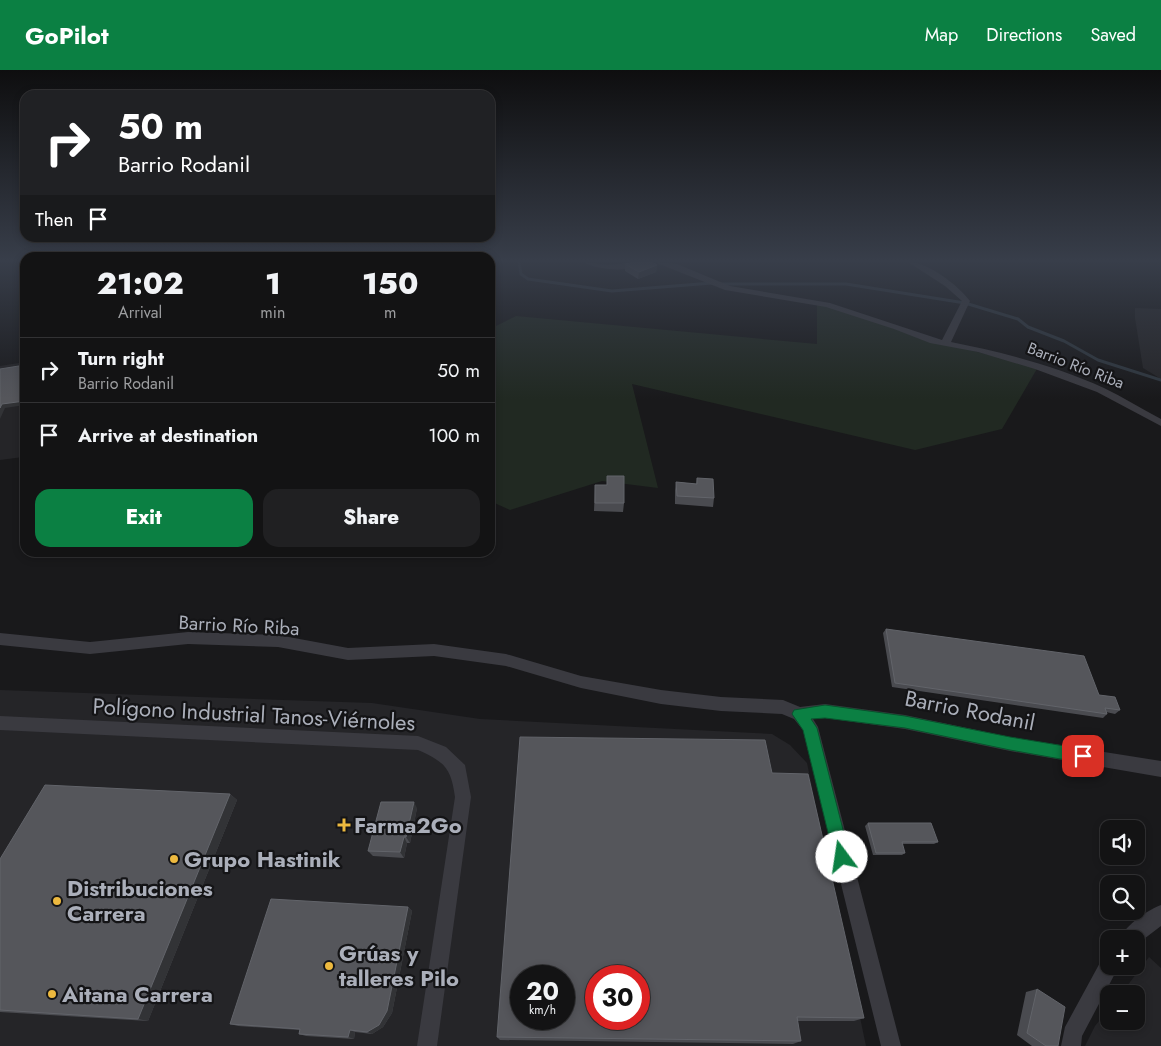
<!DOCTYPE html>
<meta charset="utf-8">
<style>
body{margin:0;font-family:Jost,sans-serif;background:#202022;color:#f1f3f6;height:100vh;display:flex;flex-direction:column;font-size:19px;white-space:nowrap}
*{box-sizing:border-box;margin:0}
p{font-size:16px;color:#9d9ea0}
.icon{flex:none;width:28px;height:28px;fill:none;stroke:currentColor;stroke-width:2;stroke-linecap:round;stroke-linejoin:round}
.map{position:relative;flex:1;overflow:hidden}
.sheet{position:absolute;left:20px;top:182px;width:475px;height:305px;display:flex;flex-direction:column;background:#131314;border-radius:15px;box-shadow:0 2px 8px #0003,0 0 0 1px #323234}
.sheet>*{flex:none}
.banner{position:absolute;left:20px;top:20px;width:475px;height:152px;border-radius:15px;box-shadow:0 2px 8px #0003,0 0 0 1px #323234;background:#202124;color:#fff;overflow:hidden}
.fabs{position:absolute;left:1100px;top:750px;display:grid;gap:10px}
.fabs a{display:grid;place-items:center;width:45px;height:45px;border-radius:10px;background:#131314;box-shadow:0 2px 8px #0003,0 0 0 1px #323234;font-size:25px}
.speed{position:absolute;left:510px;top:895px;display:flex;gap:10px;font-size:25px;font-weight:700;text-align:center}
.speed>*{display:grid;place-content:center;width:65px;height:65px;border-radius:50%;background:#131314;box-shadow:0 2px 8px #0003,0 0 0 1px #323234;line-height:1}
.speed small{font-size:12px;font-weight:400}
.speed .limit{border:8px solid #d22;background:#fff;color:#111}
.pin{position:absolute;display:grid;place-items:center;width:42px;height:42px;color:#fff;margin:-21px;border-radius:10px;box-shadow:0 2px 8px #0006}
.me{position:absolute;width:55px;margin:-28px;rotate:346deg;stroke-linejoin:round;filter:drop-shadow(0 0 4px #0008)}
.turn{display:flex;align-items:center;gap:18px;height:105px;padding:0 15px;font-size:22px}
.turn .icon{width:65px;height:65px;stroke-width:2.5}
.turn b{display:block;font-size:35px;line-height:42px}
.then{display:flex;align-items:center;height:48px;padding:0 15px;background:#0003;gap:10px;font-size:19px}
.eta{display:flex;justify-content:space-evenly;align-items:center;height:85px;text-align:center}
.eta b{font-size:30px;font-weight:800;line-height:35px}
.cta{display:flex;gap:10px;margin-top:auto;padding:10px 15px}
.cta a{flex:1;height:58px;border-radius:15px;background:#0b8043;color:#fff;font-size:20px;font-weight:800;line-height:58px;text-align:center}
.cta a+a{background:#202022;color:#f1f3f6}
ul{padding:0;list-style:none}
li{display:flex;align-items:center;gap:15px;height:65px;padding:0 15px;border-top:1px solid #323234}
li div{flex:1}
li b{display:block;font-size:19px}
li em{font-style:normal}
header{display:flex;align-items:center;gap:30px;box-sizing:border-box;height:70px;padding:0 25px;background:#0b8043;color:#fff}
header strong{font-size:24px}
nav{display:flex;gap:28px;margin-inline-start:auto;font-size:18px}
.map>svg:first-child{display:block}
</style>
<header>
<strong>GoPilot</strong>
<nav><a>Map</a><a>Directions</a><a>Saved</a></nav>
</header>
<div class="map">
<svg width="1161" height="976" viewBox="0 0 1161 976">
<rect width="100%" height="100%" fill="#19191b"/>
<!-- built -->
<path fill="#252528" fill-rule="evenodd" d="M1135,238l26,1v70l-18,-11 -8,-50z
M25,292v91l-2,4 -23,3v-94z
M0,620l372,13 108,16 292,15 18,11 17,18 59,283h-866zM521,906h43v43h-43zM596,906h43v43h-43z
M1149,887l12,11v78h-76l10,-20 14,-17v12h27v-27h-15z"/>
<!-- green -->
<path fill="#212922" d="M817,233l116,38 105,26 -36,62 -87,21 -283,-66 26,104 -56,-7 -92,29 -20,-9v-172l26,-13 301,28z"/>
<g fill="none" stroke-linecap="round" stroke-linejoin="round">
<!-- stream -->
<path stroke="#2f373f" stroke-width="3" d="M519,192l2,12 7,5 84,12 100,-8
M720,214h126l119,19 53,16 10,8 36,14 34,19 63,20"/>
<!-- minor -->
<path fill="#3a3a40" fill-rule="evenodd" d="M584,192l24,3 30,-3 7,2c-13,8 -48,7 -61,-2z
M654,192l23,2 53,22 100,17 112,37 20,-39 -17,-15 -37,-24c20,0 50,23 62,39l-19,41c51,10 105,24 153,46 19,9 38,21 57,31v7l-64,-34 -62,-23 -57,-17 -48,-9 -36,-14 -68,-22 -101,-17z
M188,562l90,3 70,13 86,-4 72,10 75,22 80,14 60,7 62,3 17,7 25,-3 80,11 105,22 151,24v16l-151,-26 -105,-22 -80,-11 -12,1 5,8 83,319h-20l-78,-316 -9,-11 -12,-5 -61,-3 -60,-7 -80,-16 -75,-22 -72,-10 -86,4 -70,-13 -90,-3 -98,10 -90,-9v-12l90,9z
M0,646l418,20 28,11 19,18 6,32 -34,249h-20l38,-249c-4,-29 -10,-35 -37,-47l-418,-20z
M1161,835v21l-25,19v-6h-16c5,-14 28,-29 41,-34z
M1109,886v10h10l-37,70 -1,10h-20l4,-19 37,-68z"/>
</g>
<!-- wall -->
<path fill="#4a4b50" d="M625,194l32,1 -1,7 -18,7 -13,-8z
M697,408l17,20 -1,9 -38,-3v-14l1,-8 20,2z
M595,415l29,18 -1,9 -29,-1z
M886,559l213,66 21,15 -5,4 -9,-2 1,2 -4,4 -211,-31 -9,-54z
M772,703l92,245 -10,3h-57l4,20 -8,3 -293,-4 -3,-3z
M230,724l7,6 -89,221 -148,-9v-153z
M417,738l-7,35h-3l-3,15 -31,-2 -5,-5z
M868,753l70,19 -4,2h-32l3,9 -3,2h-29l-8,-29z
M408,837l4,4 -20,102 -9,14 -11,7 -17,-2 -1,7 -48,-3 -7,-2 1,-4 -62,-4 -8,-2z
M1037,919l21,57h-26l-15,-11 9,-43z"/>
<!-- shaded-wall -->
<path fill="#323336" d="M657,195l-1,7 -18,7 1,-7z
M25,331v4l-20,3 -5,11v-11l2,-4z
M230,724l7,6 -89,221 -10,-2z
M414,732l3,6 -7,35 -4,-6z
M404,767l3,6 -3,15 -4,-6z
M408,837l4,4 -20,102 -9,14 -11,7 -5,-2z
M350,960l5,2 -1,7 -6,-2z"/>
<!-- building -->
<path fill="#55565b" stroke="#62646a" fill-rule="evenodd" d="M634,192h18l5,3 -18,7 -14,-8z
M25,295v36l-23,3 -2,4v-39z
M607,406h17v27h-29v-18h12z
M697,408l16,1 1,19 -37,-2 -1,-14 21,2z
M886,559l198,27 15,39 16,2 5,13 -15,-2 2,6 -212,-31z
M520,667l245,3 7,33 36,1 56,244 -67,-1 4,24 -304,-4zM521,906h43v43h-43zM596,906h43v43h-43z
M45,715l185,9 -92,225 -138,-9v-151z
M381,732h33l-8,35h-2l-4,15 -32,-1z
M868,753h63l7,19h-36l3,11h-29z
M271,829l137,8 -21,104 -8,14 -12,7 -17,-2 -2,7 -49,-3 1,-5 -70,-5z
M1037,919l28,18 -7,39h-12l-19,-13z"/>
<!-- sky -->
<linearGradient id="sky" x2="0" y2="1"><stop stop-color="#0e0e0f"/><stop offset="0.58" stop-color="#383e4a"/><stop offset="1" stop-color="#383e4a" stop-opacity="0"/></linearGradient>
<rect width="1161" height="329" fill="url(#sky)"/>
<!-- route -->
<path fill="#0b8043" stroke="#07532c" d="M825,635l80,11 105,21 73,12 5,2 2,5 -2,5 -5,2 -73,-13 -105,-22 -80,-10 -14,1 6,9 33,129 -2,5 -6,3 -5,-3 -3,-5 -31,-127 -11,-16 2,-4z"/>
<!-- markers -->
<g fill="#edb93f" stroke="#141416" stroke-width="2">
<path d="M341.5 747.5h5v5h5v5h-5v5h-5v-5h-5v-5h5z"/>
<circle cx="174" cy="789" r="5"/>
<circle cx="57" cy="831" r="5"/>
<circle cx="329" cy="896" r="5"/>
<circle cx="52" cy="924" r="5"/>
</g>
<g text-anchor="middle" stroke-width="4.5" stroke-linejoin="round" paint-order="stroke">
<!-- far-street labels -->
<g font-size="16" fill="#abafba" stroke="#141416">
<text transform="translate(1076 295) rotate(21)" y="6">Barrio Río Riba</text>
</g>
<!-- street labels -->
<g font-size="19" fill="#abafba" stroke="#141416">
<text transform="translate(239 555) rotate(3)" y="7">Barrio Río Riba</text>
</g>
<!-- near-street labels -->
<g font-size="22" fill="#abafba" stroke="#141416">
<text transform="translate(970 640) rotate(11)" y="8">Barrio Rodanil</text>
<text transform="translate(254 644) rotate(3)" y="8">Polígono Industrial Tanos-Viérnoles</text>
</g>
<!-- near-poi labels -->
<g font-size="22" font-weight="bold" fill="#abafba" stroke="#141416" text-anchor="start">
<text x="354" y="763">Farma2Go</text>
<text x="184" y="797">Grupo Hastinik</text>
<text x="67" y="826">Distribuciones<tspan x="67" dy="25">Carrera</tspan></text>
<text x="339" y="891">Grúas y<tspan x="339" dy="25">talleres Pilo</tspan></text>
<text x="62" y="932">Aitana Carrera</text>
</g>
</g>
</svg>
<div class="fabs">
<a><svg class="icon" aria-label="sound" viewBox="0 0 24 24"><path d="M4 9h4l5-4v14l-5-4H4zM17 9q2 3 0 6"/></svg></a>
<a><svg class="icon" aria-label="search" viewBox="0 0 24 24"><circle cx="10" cy="10" r="6"/><path d="M15 15l6 6"/></svg></a>
<a>+</a>
<a>−</a>
</div>
<div class="speed"><div>20<small>km/h</small></div><div class="limit">30</div></div>
<div class="pin" style="left:1083px;top:686px;background:#d93025"><svg class="icon" aria-label="arrive" viewBox="0 0 24 24"><path d="M6 21V4h12l-3 4 3 4H6"/></svg></div>
<svg class="me" style="left:842px;top:787px" viewBox="-20 -20 40 40"><circle r="19" fill="#fff"/><path d="M0-13L10 11 0 6-10 11z" fill="#0b8043"/></svg>
<div class="banner">
<div class="turn"><svg class="icon" aria-label="right" viewBox="0 0 24 24"><path d="M7 20v-9h11M14 6l5 5-5 5"/></svg><div><b>50 m</b>Barrio Rodanil</div></div>
<div class="then">Then<svg class="icon" aria-label="arrive" viewBox="0 0 24 24"><path d="M6 21V4h12l-3 4 3 4H6"/></svg></div>
</div>
<section class="sheet">
<div class="eta">
<div><b>21:02</b><p>Arrival</p></div>
<div><b>1</b><p>min</p></div>
<div><b>150</b><p>m</p></div>
</div>
<ul>
<li><svg class="icon" aria-label="right" viewBox="0 0 24 24"><path d="M7 20v-9h11M14 6l5 5-5 5"/></svg><div><b>Turn right</b><p>Barrio Rodanil</p></div><em>50 m</em></li>
<li><svg class="icon" aria-label="arrive" viewBox="0 0 24 24"><path d="M6 21V4h12l-3 4 3 4H6"/></svg><div><b>Arrive at destination</b></div><em>100 m</em></li>
</ul>
<div class="cta"><a>Exit</a><a>Share</a></div>
</section>
</div>
